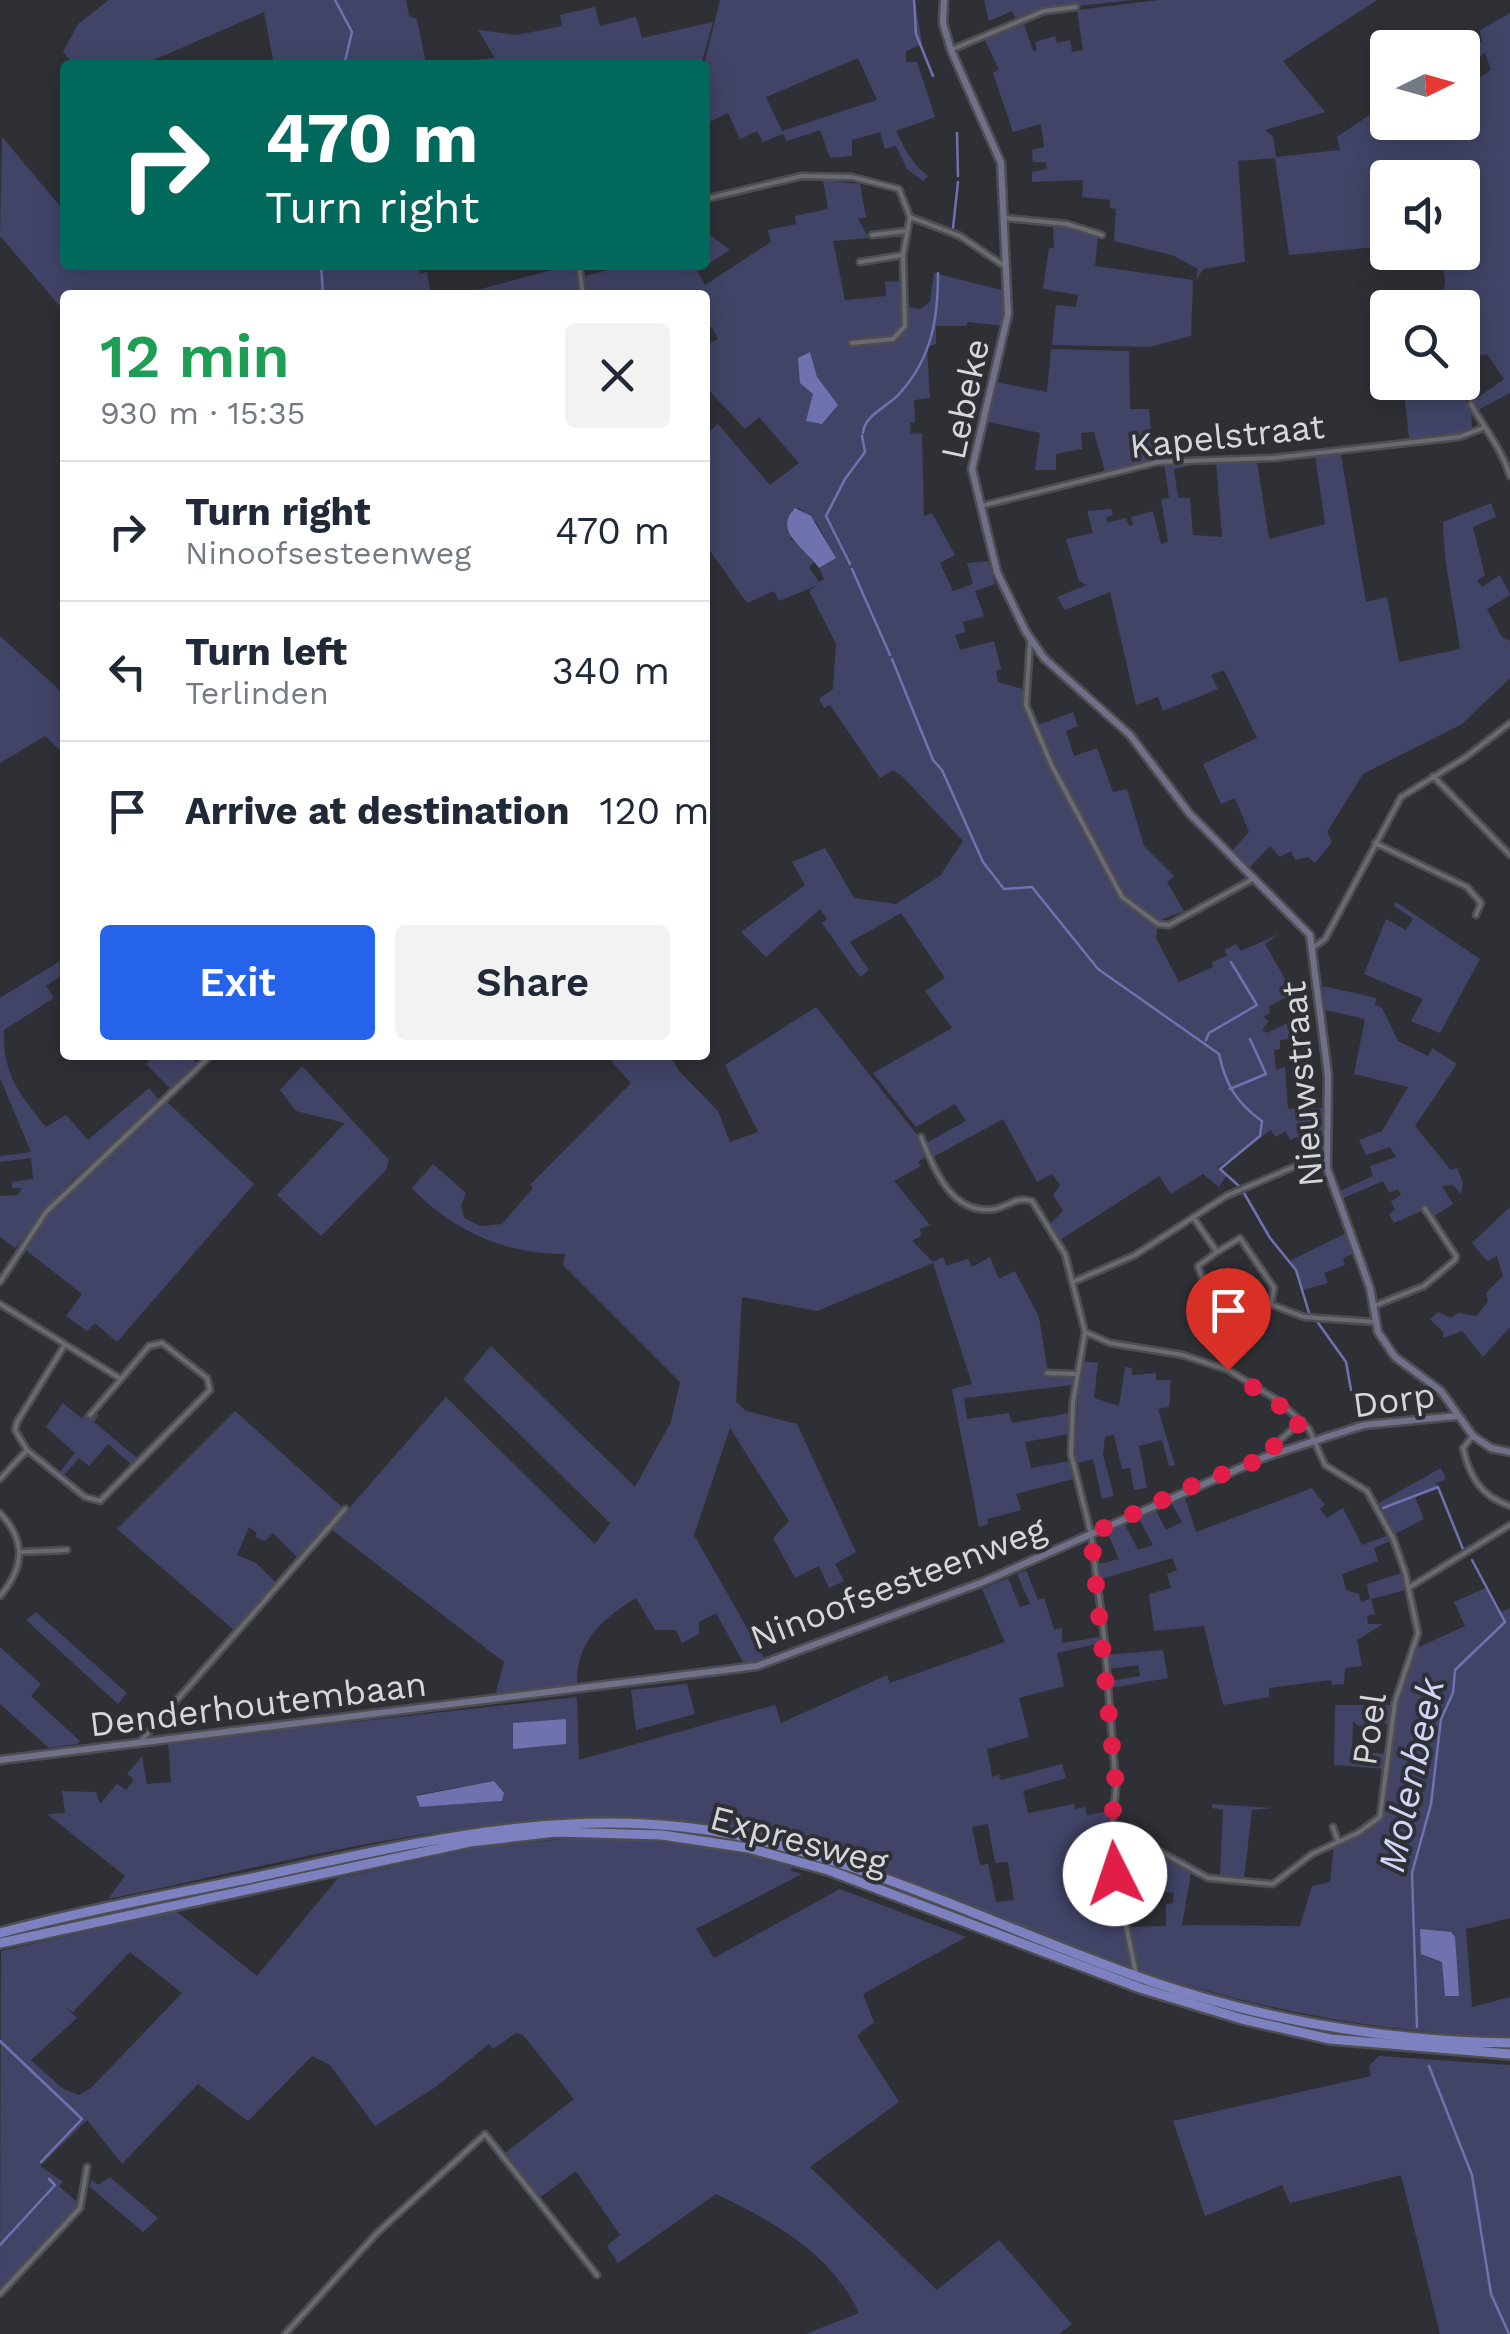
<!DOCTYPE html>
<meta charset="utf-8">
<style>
body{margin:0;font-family:"Work Sans",sans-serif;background:#f2f2f3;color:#1f2937;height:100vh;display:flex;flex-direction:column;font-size:38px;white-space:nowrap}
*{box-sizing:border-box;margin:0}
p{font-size:32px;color:#747a83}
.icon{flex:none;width:55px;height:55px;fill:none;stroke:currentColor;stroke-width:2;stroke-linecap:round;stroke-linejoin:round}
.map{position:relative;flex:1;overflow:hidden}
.drawer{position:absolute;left:60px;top:290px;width:650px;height:770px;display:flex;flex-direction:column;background:#fff;border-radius:10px;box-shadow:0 5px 25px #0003}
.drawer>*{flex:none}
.guide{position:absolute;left:60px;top:60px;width:650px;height:210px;border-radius:10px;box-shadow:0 5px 25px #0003;background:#00695c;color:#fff;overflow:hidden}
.needle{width:65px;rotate:85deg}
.tools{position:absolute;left:1370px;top:30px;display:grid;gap:20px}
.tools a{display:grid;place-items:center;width:110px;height:110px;border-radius:10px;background:#fff;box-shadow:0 5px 25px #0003;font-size:50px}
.pin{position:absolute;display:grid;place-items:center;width:85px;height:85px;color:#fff;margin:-102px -42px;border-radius:50% 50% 50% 0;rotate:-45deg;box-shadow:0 0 10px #0007}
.pin .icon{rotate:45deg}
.me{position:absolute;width:110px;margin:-55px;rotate:356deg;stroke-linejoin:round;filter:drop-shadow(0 0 8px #0008)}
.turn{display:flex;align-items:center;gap:35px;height:210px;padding:0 40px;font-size:45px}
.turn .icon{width:130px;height:130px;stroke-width:2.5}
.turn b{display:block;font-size:70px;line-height:85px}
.round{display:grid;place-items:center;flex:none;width:105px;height:105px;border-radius:10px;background:#f2f2f3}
.head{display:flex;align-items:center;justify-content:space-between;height:170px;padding:0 40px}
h1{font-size:60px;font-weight:600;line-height:75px;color:#1e9e55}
.button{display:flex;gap:20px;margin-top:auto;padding:20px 40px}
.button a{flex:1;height:115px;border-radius:10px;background:#2563eb;color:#fff;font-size:40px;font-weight:600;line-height:115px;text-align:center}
.button a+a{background:#f2f2f3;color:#1f2937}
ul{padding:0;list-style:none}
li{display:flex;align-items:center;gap:30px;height:140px;padding:0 40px;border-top:2px solid #e0e1e3}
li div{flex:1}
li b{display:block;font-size:38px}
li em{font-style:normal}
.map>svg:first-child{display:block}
</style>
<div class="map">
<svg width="1510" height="2334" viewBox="0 0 1510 2334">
<rect width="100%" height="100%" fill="#2f3036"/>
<!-- green -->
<path fill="#424467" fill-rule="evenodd" d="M109,0h297l3,16 8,3 9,45 69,-6 -17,-28 39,5 45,-9 -2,-11 35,-8 5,19 36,-9 6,21 71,-16 -12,43h-164l-2,-5 -25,5h-236l-10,-53 -122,53h-68l-11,-13 15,-28z
M720,0h195l7,44 -16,7v11h11l18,55 -39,14c8,16 17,35 32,45l-5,5 -16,-12 -11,-23 -11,3 -5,-17 -28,8v16l-22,2 -10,-28 -33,11 -4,-7 -20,8 -6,-11 -17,8 -12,-26 -23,11 -1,-59zM858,58l19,42 -95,31 -16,-34z
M984,0h148l-84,9 -31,13 -5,-11 -23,10z
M1159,0h218l-94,61 42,51 -60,18 8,6 3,21 64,-7 -3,-13 50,-34 1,19h74l1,-34 28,-18 -6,-17 -22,13v-12l19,-13 -2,-11 30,-17v380l-34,18 -13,-22 12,-10 1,20 28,-20 -17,-25 -24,3 -1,-49 -21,-1 4,-25 -4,-29 21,-1v-74h-74l-1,68 -98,9 -14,-97 -37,3 7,100h5l-47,8 -7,12 2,-12 -26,-14 -58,-14 2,-32 -6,-1v-8l-28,-3 1,-17 -51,2v-10l15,-3 -1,-7h-13l-1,-12 12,-3 -3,-23 -28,8 -20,-59 6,-3 -14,-30 39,-16 9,27 4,-1 -2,-8 20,-6 2,7 13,-3 2,12 11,-2 -6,-40z
M2,137l63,75v53h352l3,9 7,-2 4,23h-366v17l-65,-76z
M823,180l37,4 6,33 -8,2 11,19 -36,3 12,59 41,-4 -1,-14 17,-1 1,-18 6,44 11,2 10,-7 4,-29 71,18 -2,35 -35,-4 -2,4h-30v18l-9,3 3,51 -16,2 1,22 -5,1 1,11 11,-1 2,83 8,-3 23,42 -15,8 13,28 20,-7 -6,-21 21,-2 7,23 -20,7 9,25 -21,6 2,10 -10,3 5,15 34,-9 7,28 -5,2 2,11 27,8 -1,15 24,56 71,134 39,32 -2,11 23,44 34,-15 -1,-5 15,-6 -2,-6 11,-6 5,7 38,-17 -14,10 24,42 -2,11 -18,9 1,7 -7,4 6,4 -7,9 5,3 27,-13 2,18 -16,2v9l-6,1 2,20 9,-3 3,42 36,-1 -1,23 -26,-1 8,22 -8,-15 -7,3 -4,-9 -11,6 -4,-7 -54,38 9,8 -7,11 -16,-13 -32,20 -12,-18 -99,64 -9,-17 12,-12 -10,-16 7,-10 -8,-11 -15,8 -34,-63 -70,38 -7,-14 40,-22 -11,-17 -39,23 -43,-54 79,-45 -27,-37 20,-13 -44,-65 -51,29 19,28 -9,7 -38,-54 5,-4 -7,-10 -54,48 -25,-25 64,-47 -13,-23 33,-14 29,50 42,6 44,-28 23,-35 -61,-65 -9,-6 -13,8 -50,-73 -6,3 -5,-9 14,-10 3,-45 -27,-53 9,-6 -39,16 -5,-10 -27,12 -42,-59v-116l4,3 9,-7 52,61 29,-22 -40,-46 -14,12 -40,-43v-40l13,-7 -6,-12h-7v-32h-120l-3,-18 45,-12h78v-23l5,-7 20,15 -33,21 8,14 66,-43 -3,-12 28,-6 -1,-8 33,-7zM799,508l18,15 18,35 -16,10 5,11 -5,3 -10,-15 6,-5 -24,-23 1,-29z
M1053,223l45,13 -3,30 98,14 -2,56 -42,11 -97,-2 4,-40 20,2 2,-12 -35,-6 6,-41h5z
M571,265h5l4,25 -22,5h-100z
M1051,349l78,2 1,58h19l5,52 -49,11 -11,-40 -13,1 1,16 -26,5v16h-21l5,-37 -56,-12 12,-39 51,10z
M1455,383l16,26 1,19 -24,8 -39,2 -6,-53z
M1340,450l26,152 21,-5 12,65 61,-13c-6,-47 -16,-79 -17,-127l48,-19 5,14 -23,10 12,49 -8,4 5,7 18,-12 10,20 -23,14 14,27 9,5v37l-48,46 -99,50 -36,58 5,10 -17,21 -7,-6 -13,3 -4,-9 -11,6 -10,-11 -22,23 -17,-17 18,-20 -14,-34 -14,6 -18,-40 54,-26 -33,-68 -13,5 7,14 -55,22 -5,-14 -22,8 -26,-113 -45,18 -8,-13 30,-12 -8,-4 -13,-42 27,-6 -6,-22 24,-2 2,6 -7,2 1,6 19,-5 3,8 4,-1 -2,-8 22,-6 8,33 7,-2 -7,-43 8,-1 -5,-35 22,-1 1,4 -13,3 4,29h12l3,37 29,2 -6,-75h41l12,77 56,-15 -10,-70z
M0,636l65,59v60l-20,-19 -45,27z
M1073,712l5,14 -12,5 8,25 23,-8 16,44 14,-3 17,57 30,30 -7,6 17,29 -27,10 -38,-32 -58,-108 -23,-56z
M1396,902l84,57 -40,74 -29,-12 12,-22 -59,-25 22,-55 20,11 7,-11 -19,-13z
M65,958v15l-19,13 8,12 -50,32c-2,44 16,65 42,97l20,-12 22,25 61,-52 11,13 -88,79 -57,68 -15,-11v-41l18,-1 4,-7h-10v-6l21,-3 -2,-21 -31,4v-6l31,-4 -31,-74v-80z
M1323,986l53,12 -1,7 7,3 16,33 30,15 4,-8 25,16 -42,62 36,44 6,-2 6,15 -2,11 -8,-9 -11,1 11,18 -22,14 -5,-9 -32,14 -5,-9 6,-4 -4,-9 10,-6 -3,-6 -9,4 -6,-12 -42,18 -3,-7 35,-16 -3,-10 26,-9 -6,-10 -24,8 -7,-15 23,-9 26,-44 -54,-13 11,-55 -40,-9z
M816,1007l102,129 6,22 -6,4 3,4 -27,15 36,44 -10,4 1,7 -9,5 21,21 10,-5 3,9 22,-7 4,8 18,-10 9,22 16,-8 24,46 9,57 25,2 -1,9 -108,13 3,21 42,-6 3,10 58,-10 -1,21 -44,8 6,26 38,-7 4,18 -57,15 5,16 -34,9 1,5 -9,3 -27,-138 20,-5 -39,-121 -116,48 -75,-14 -6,105 10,9 51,13 59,128 -21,12 9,17 -15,7 -10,-22 -24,12 -22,-40 16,-17 -59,-93 -36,107 70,123 -20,6 -28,-51 -17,9v12l-17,9 -6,-13h-21l-19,-32c-35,22 -60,43 -59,88l-82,10 9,-34 -173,-133 115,-132 149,147 15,-21 -147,-144 28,-33 144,141 36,-65 9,-40 -117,-117 2,-11c-58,1 -114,-24 -153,-66l21,-24 33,29 -5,12 3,13 17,8 21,-2 31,-36 -3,-3 101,-102 -25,-28h64l9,16 39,40 12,31 28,-10 -33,-67z
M155,1055h34l9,9 -26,26 -26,-26z
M302,1066l87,94 -3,10 -65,66 -44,-41 68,-72 -49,-12 -16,-21z
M166,1101l88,83 -137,158 -22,-19 -8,8 -21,-15 16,-22 -60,-47 30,-38z
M1510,1207v120l-27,30 -21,-26 -19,7v-6l-13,-13 8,-7 13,6 7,-5 18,3 12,-14 -2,-9 17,-17 -6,-20 -10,5 -15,-18z
M1345,1234l8,20 -10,4 2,7 -21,8 4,10 -25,7 -12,-30z
M1080,1361l18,2 -4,35 25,8 6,-39 7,1v7l24,-2v7h15l-2,27 -11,2 17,56 -6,1 -7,-26 -23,6 8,42 -13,2 -4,-22 -8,1 -8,-34 -9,1 -2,19 11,41 -12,3 -9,-40 -18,5z
M63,1403l18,15 6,-6 12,3 -5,7 43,36 -6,6 -23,-20 -19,22 -10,-8 -15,17 -4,-3 15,-19 -29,-26z
M235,1411l108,97 -44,51 -26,-26 -8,8 -10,-4 2,-4 -8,-6 -12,28 19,8 21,21 -42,47 -118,-102z
M1441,1468l5,11 -10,4 2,6 -23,8 9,22 -29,15 -16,-31z
M1312,1488l13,17 -5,4 7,9 16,-10 19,37 27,-10 2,6 -17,7 4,13 -36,13 4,16 13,4 2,8 9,-3 -3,-15 35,-11 4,17 -35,9 4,15 -8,2 1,8h15l-26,16 5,26 -17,2 -1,16 -12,1 -1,-5 -62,8v9l-46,8 -19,-79 -50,5 -5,-37 22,-6 -4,-14 10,-4 -5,-12 -71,21 -2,-15 20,-5 -12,-27 17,-9 14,27 15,-5 -15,-28 17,-8 11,21 16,-8 -12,-21 14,-6 12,37z
M1026,1570l12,30 6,-2 10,31 8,-1v15l38,-6 1,6 -44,10 7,33 -45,12 10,39 -42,12 5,28 7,-2 2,5 61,-16 4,14 -43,13 5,22 46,-9 1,5 10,-2 2,8 24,-4 -6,39 -35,6 9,45 38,-9 14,75c-111,-30 -215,-90 -327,-121 -239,-66 -461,5 -696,53l17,-23 -78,-62 18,-1 -3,-22 34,1 4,12 17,-20 9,6 8,-10 -7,-6 15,-18 5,28 24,-2 -3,-39 409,-46 2,63 196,-55 6,18 106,-48 3,8 115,-41 -23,-53 26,-11 12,29 10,-3 -13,-30zM494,1781l8,20 -81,6 -4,-12zM988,1824l7,39 13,-1 6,38 -18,2 -8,-38 -8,1 -8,-38z
M1486,1588l13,25 11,-5v310l-44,11 6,78 38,-10v40c-129,-4 -248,-27 -370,-66l-11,-44 37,-1v-22l7,-1 1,-10 -8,-1 -1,-35 26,16 -9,52 118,1 12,-40 18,-4 4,-37 36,-15 15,-17 14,-116 16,-48 50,-23 -11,-24z
M36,1612l91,81 -9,11 -92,-84z
M0,1647l41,37 -10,12 49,45 -3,3 -28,4 -49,-44z
M1163,1650l5,28 -57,10 -1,-7 30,-5 -2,-11 -29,4 -1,-14z
M687,1684l8,30 -59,16 -5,-40z
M1335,1705h56l-2,21 -11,-7 -2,7h-18l-5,-5 -1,30 35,3 -2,15 -51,-4z
M1212,1804l60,4 -20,2 -8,69 -24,-2 3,-67 -11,-2z
M563,1839c78,-2 154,7 229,27l-1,5 11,3 -106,55 18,29 126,-69 126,48 -103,57 11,28 -17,14 42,66 -89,65 127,123 62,-50 73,84 -13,10h-253l53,-21c-28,-60 -85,-91 -143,-119l-98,69 -11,-17 13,-11 -44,-64 -37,27 -35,-44 70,-55 -51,-64 -7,-2 -23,16 -4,-5 -52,42 -62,40 -45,-61 -18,-9 -64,65 -50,-37 -76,80 -35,-44 -47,46 23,16 -4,4 18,16 -1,6 -76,82 1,-339 175,-40 81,65 81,-98 134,-30zM130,1952l52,41 -91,95 -12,7 -17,-7 -31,-28 46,-42 -12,-11 8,5z
M1379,2056l131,9v269h-70l-39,-159 -111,28 -8,-18 -77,31 -32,-95 198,-45 -2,-10z
M110,2177l48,41 -15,14 -54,-46 3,-6 6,5z"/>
<!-- water -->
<path fill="#6f72af" d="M810,352l7,25 21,28 -16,19 -16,-3 7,-27 -13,-11 -2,-25z
M795,508l16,8 25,42 -17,10c-13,-19 -47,-36 -24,-60z
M566,1719v25l-53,5v-26z
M494,1781l10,12 -2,8 -82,6 -4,-11z
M1420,1929l31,3 4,5 4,59h-14l-3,-34 -21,-8z"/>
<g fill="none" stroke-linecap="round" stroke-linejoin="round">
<!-- stream -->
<path stroke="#6f72af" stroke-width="2.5" d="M335,0l17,32 -8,33
M914,0l2,34 17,42
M957,133l1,43
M953,228l5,-46
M321,265l2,30
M863,433c1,-18 25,-26 37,-40 32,-36 38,-74 38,-120
M850,564l-24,-48 19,-37 20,-27 -3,-16
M852,569l38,86
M892,659l41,101 9,10 41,92 21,27 28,-2 66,82 121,85c6,29 17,49 43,67l-2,15 -40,33 19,17
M1206,1040l3,-7 48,-28 -26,-43
M1230,1089l36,-15 -16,-35
M1244,1193l26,45 26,32 13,43
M1316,1320l30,42 5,28
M1383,1508l55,-21 25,62
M1417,2027l-5,-154 19,-69 10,-85 12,-26 2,-23 50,-48 -33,-62
M0,2041l82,78 -41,43
M1429,2066l43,109 19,119 18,40
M0,2245l55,-60 -6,-6"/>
<defs>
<path id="street" d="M953,49l91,-38 32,-4
M705,199l97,-23 50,1 47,12 11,28 50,19 43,29
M1005,218l62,6 35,11
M872,235l34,-4
M860,262l43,-7 7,-38
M579,265l4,30
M852,343l41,-4 12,-13 -2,-71
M1471,404c14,26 30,43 39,72
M981,506l177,-44 115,-4 186,-21 24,-9
M1030,642l-4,63 26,61 70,131 36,27 11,1 84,-46
M1433,776l77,79
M1375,843l92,44 14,16 -5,12
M1314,947l11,-8 76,-142 65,-40 44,-34
M921,1137c13,31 30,79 74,72 14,-3 22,-13 37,-8l33,53 20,78 25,11 73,12 45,15 51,31 30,28 16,36 42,26 26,47 12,34 13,61 -23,69 -15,115 -22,16 -46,21 -39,30 -65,-6 -47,-26 -50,1
M1193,1217l24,35 -19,14 4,12 102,39 71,5
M1217,1252l23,-14 34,50 -3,16
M0,1282l46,-70 165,-157
M1073,1282l62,-27 91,-59 100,-43
M0,1304l121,75 -31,36
M1374,1306l50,-20 31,-26 1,-4 -31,-47
M1085,1332l-12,70 -2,52 20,80 13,101 12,152 -6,61 26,126
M1047,1373l29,1
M1472,1437l-9,11c7,30 18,48 47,58
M27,1450l58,47 15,4 110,-111 -3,-12 -45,-35 -13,3 -28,33
M1275,1453l-2,-7 29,-25
M0,1479l27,-29 -12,-20 2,-8 47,-76
M0,1513c26,27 25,54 0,83
M22,1552l45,-2
M1410,1587l100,-62
M140,1742l205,-233
M1333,1827l5,14
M0,2294l80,-86 7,-41
M285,2334l92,-101 108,-99 112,141"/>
<path id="secondary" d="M944,0l-1,23 8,27 50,113 7,151 -36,155 25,103 29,60 18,26 86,77 59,78 121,122 18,140 -1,93 43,120 8,44 17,25 46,34 32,45 18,12 19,4
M0,1760l757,-94 226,-84 282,-125 99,-32 93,-9"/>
<path id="highway" d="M0,1933c83,-22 168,-38 252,-55 167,-36 331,-79 501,-39 137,31 265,97 397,142 117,40 237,60 360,62
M0,1943l470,-101 86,-10 106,3 86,13 80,22 312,118 102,31 88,20 180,15"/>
</defs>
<!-- street casing -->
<use href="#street" stroke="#4d4d52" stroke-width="9"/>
<!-- secondary casing -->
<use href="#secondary" stroke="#4d4d52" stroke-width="11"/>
<!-- highway casing -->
<use href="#highway" stroke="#4d4d52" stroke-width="14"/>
<!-- street -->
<use href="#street" stroke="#6a6a72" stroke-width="4"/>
<!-- secondary -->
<use href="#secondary" stroke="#707189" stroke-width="6"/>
<!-- highway -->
<use href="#highway" stroke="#7d81c0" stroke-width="9"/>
</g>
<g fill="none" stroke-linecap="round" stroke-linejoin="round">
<!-- route -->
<path stroke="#e11d48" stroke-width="18" stroke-dasharray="0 32.4" d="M1115,1874l-6,-32 7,-56 -25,-252 101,-48 83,-32 -1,-8 28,-25 -74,-51"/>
</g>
<g text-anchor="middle" stroke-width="8" stroke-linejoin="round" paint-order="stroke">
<!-- street labels -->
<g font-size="35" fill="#d7d7db" stroke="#2f3036">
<text transform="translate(965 399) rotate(-78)" y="12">Lebeke</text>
<text transform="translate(1227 436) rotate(-6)" y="12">Kapelstraat</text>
<text transform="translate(1302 1084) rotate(-95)" y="12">Nieuwstraat</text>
<text transform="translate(1394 1400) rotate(-8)" y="12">Dorp</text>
<text transform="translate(898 1583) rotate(-21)" y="12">Ninoofsesteenweg</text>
<text transform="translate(258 1704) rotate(-7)" y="12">Denderhoutembaan</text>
<text transform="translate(1369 1729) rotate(-82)" y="12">Poel</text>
<text transform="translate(799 1840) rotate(15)" y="12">Expresweg</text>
</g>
<!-- water labels -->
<g font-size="38" font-style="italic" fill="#d1d5f9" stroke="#2f3036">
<text transform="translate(1411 1775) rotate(-78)" y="13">Molenbeek</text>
</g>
</g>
</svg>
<div class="tools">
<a><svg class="needle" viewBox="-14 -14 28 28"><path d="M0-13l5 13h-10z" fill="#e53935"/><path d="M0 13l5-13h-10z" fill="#747a83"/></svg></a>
<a><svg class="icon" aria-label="sound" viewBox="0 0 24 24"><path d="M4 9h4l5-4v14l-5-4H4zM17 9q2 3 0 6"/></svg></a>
<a><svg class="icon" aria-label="search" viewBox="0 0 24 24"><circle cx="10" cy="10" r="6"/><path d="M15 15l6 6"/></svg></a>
</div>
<div class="pin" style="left:1228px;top:1370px;background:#d93025"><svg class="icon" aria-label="arrive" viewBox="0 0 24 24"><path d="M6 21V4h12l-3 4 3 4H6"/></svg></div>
<svg class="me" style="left:1115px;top:1874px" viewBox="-20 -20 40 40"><circle r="19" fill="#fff"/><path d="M0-13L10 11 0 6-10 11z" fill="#e11d48"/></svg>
<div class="guide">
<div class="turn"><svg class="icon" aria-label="right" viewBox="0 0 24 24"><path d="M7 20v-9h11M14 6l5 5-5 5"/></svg><div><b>470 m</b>Turn right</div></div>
</div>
<section class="drawer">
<div class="head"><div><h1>12 min</h1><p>930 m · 15:35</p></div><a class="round"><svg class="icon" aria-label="close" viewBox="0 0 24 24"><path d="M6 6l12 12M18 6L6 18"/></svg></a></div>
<ul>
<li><svg class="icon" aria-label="right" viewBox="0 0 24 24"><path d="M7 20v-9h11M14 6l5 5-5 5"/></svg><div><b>Turn right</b><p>Ninoofsesteenweg</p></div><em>470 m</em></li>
<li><svg class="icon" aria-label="left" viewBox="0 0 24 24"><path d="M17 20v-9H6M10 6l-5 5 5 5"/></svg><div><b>Turn left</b><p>Terlinden</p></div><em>340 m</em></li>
<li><svg class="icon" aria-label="arrive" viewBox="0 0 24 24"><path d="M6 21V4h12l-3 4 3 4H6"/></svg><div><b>Arrive at destination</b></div><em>120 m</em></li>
</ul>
<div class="button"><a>Exit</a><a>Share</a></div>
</section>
</div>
